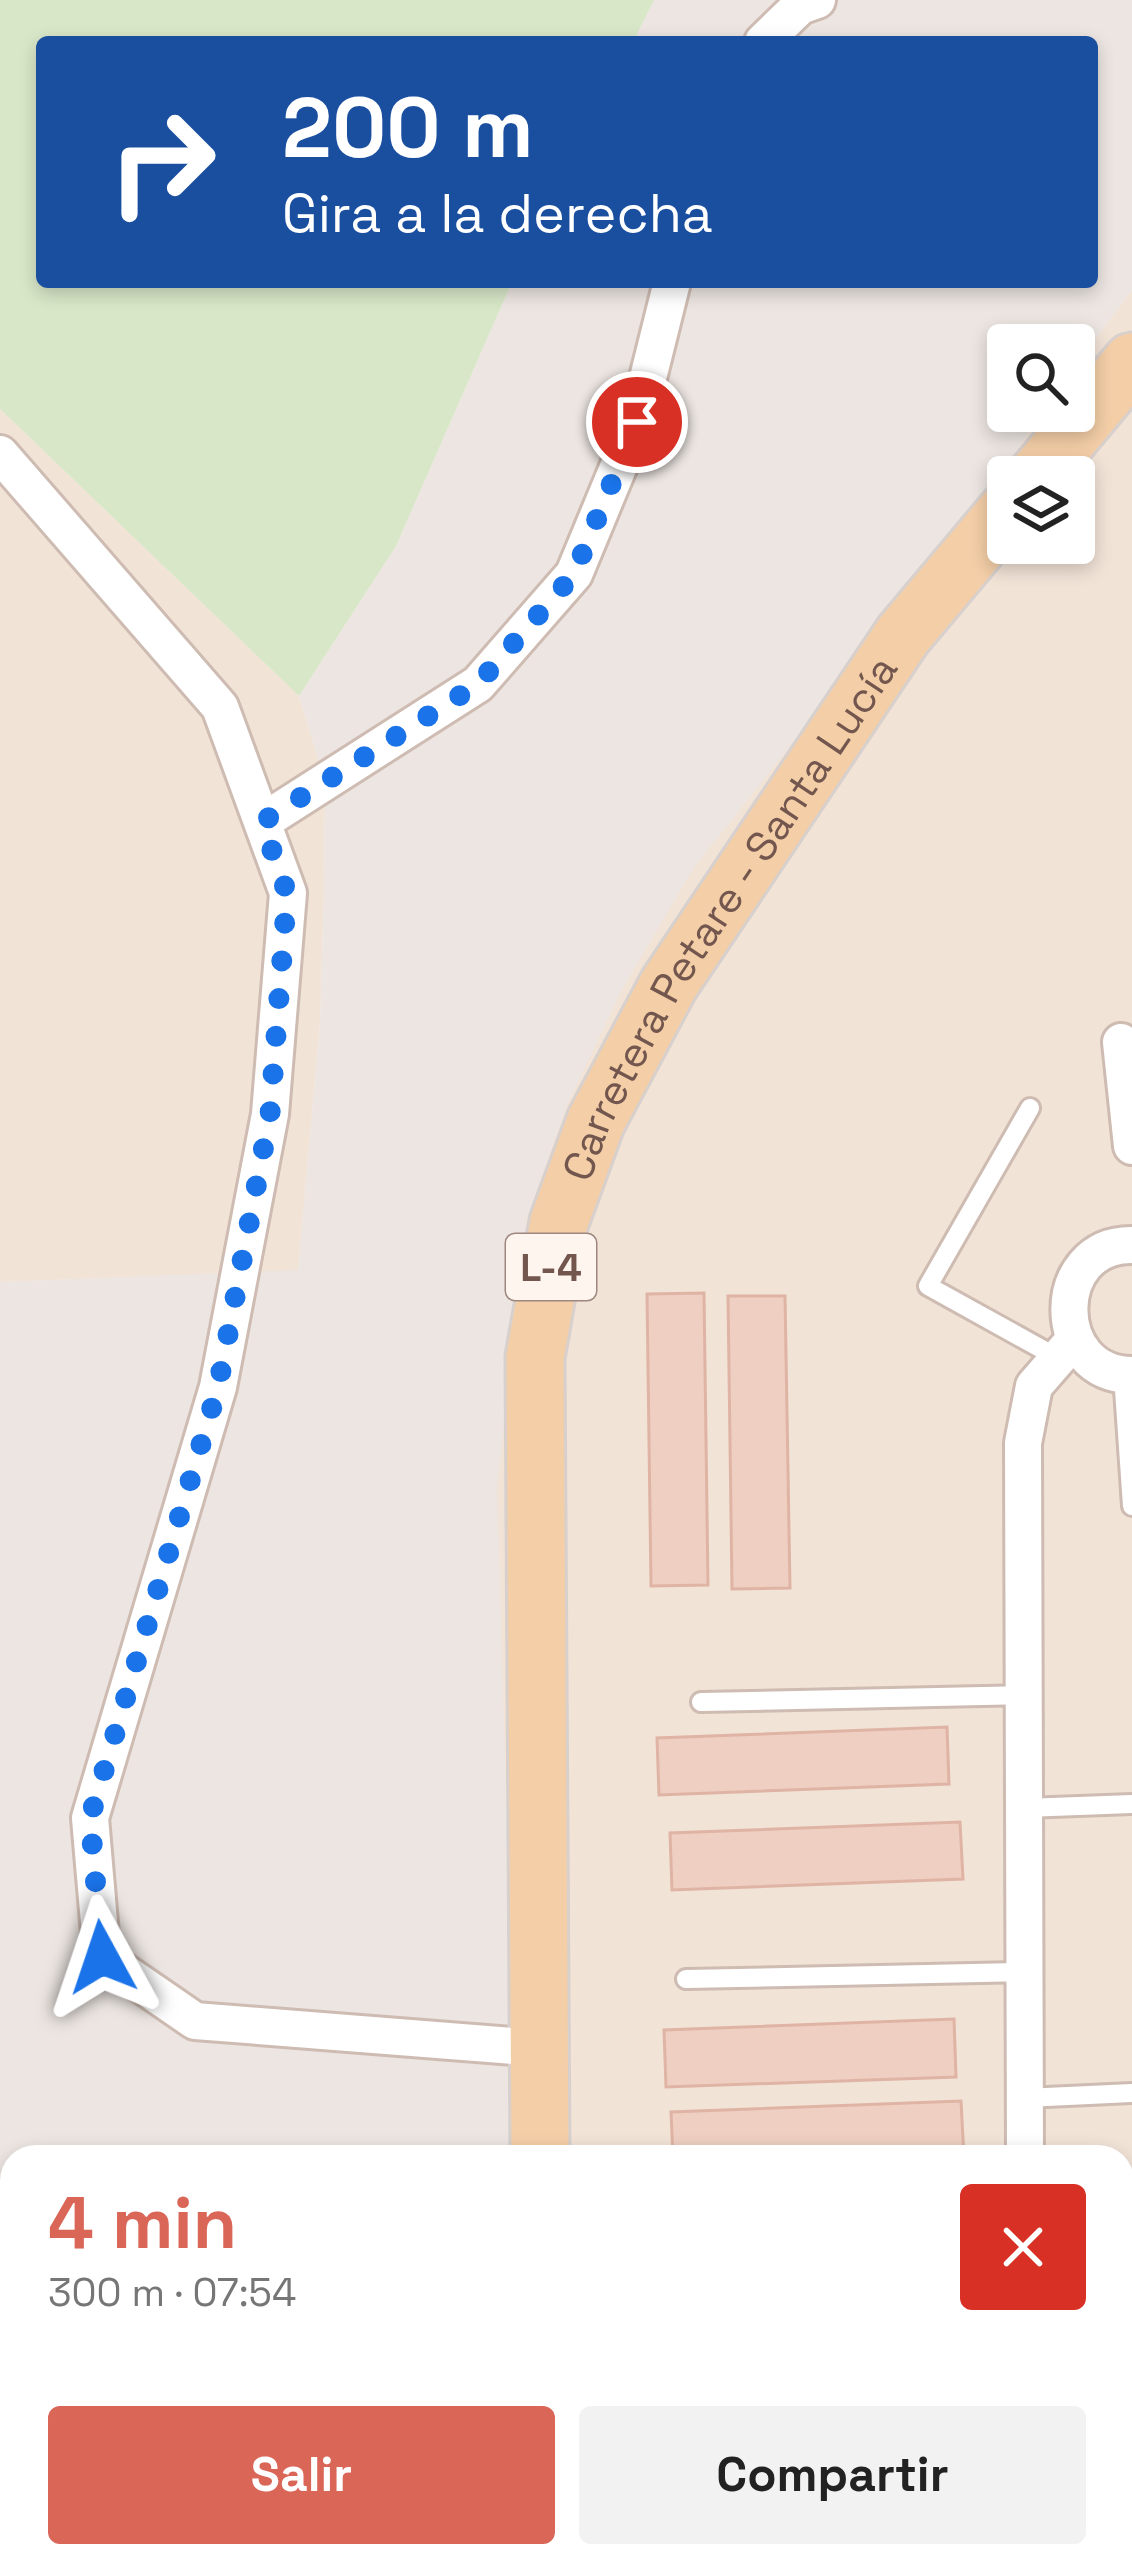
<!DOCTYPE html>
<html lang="es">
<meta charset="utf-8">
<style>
body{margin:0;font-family:"Space Grotesk",sans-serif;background:#f2f2f2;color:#222;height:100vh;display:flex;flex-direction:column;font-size:45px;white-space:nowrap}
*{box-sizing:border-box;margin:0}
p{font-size:39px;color:#767676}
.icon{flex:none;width:66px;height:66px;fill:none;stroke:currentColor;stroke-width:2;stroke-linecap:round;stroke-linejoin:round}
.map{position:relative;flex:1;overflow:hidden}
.sheet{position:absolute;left:0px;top:2145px;width:1134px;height:423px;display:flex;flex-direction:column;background:#fff;border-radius:36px 36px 0 0;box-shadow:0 6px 18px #0003}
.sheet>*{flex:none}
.banner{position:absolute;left:36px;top:36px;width:1062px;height:252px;border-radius:12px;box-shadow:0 6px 18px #0003;background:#1a4fa0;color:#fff;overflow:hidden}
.tools{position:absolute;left:987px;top:324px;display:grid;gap:24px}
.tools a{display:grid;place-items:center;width:108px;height:108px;border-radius:12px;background:#fff;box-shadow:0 6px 18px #0003;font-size:60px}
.pin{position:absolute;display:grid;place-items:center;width:102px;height:102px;color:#fff;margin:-51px;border:6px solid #fff;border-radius:50%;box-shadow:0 3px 12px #0007}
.me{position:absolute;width:132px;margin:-66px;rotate:355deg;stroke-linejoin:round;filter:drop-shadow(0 0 9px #0008)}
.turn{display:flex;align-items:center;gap:42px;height:252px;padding:0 48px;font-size:54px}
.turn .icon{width:156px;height:156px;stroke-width:2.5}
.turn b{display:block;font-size:84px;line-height:102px}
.round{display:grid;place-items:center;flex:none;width:126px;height:126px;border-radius:12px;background:#f2f2f2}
.head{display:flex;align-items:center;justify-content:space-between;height:204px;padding:0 48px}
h1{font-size:72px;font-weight:700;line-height:90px;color:#da6658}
.action{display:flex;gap:24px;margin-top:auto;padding:24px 48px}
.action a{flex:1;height:138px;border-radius:12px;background:#da6658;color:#fff;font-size:48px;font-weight:700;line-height:138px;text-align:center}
.action a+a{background:#f2f2f2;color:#222}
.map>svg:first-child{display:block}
</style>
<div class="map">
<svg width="1132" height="2567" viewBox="0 0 1132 2567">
<rect width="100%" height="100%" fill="#fbf2e8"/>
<!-- residential -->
<path fill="#f2e3d7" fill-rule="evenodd" d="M1132,290v2277h-670v-11h660v-399h-655l-27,-706 109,-408 413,-513 82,-119h30v-43zM1008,477h66v66h-66z
M0,409l299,287 26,86 -1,107 -4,134 -22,248 -298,11z"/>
<!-- industrial -->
<path fill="#ece5e1" d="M654,0h478v290l-58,78v-23h-66v66h36l-82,119 -267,336 -74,125 -53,112 -41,115 -30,269 20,670h-505v399h517l1,11h-530v-1285l298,-12 22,-247 4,-134 1,-107 -26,-86 97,-150 116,-264h580v-240h-459z"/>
<!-- green -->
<path fill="#d8e7c8" d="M0,0h654l-21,42h-591v240h470l-116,264 -97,150 -299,-287z"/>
<!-- building -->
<path fill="#eecfc2" stroke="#dfb4a4" stroke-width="3" d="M704,1293l4,292 -57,1 -4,-292z
M728,1296h57l5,292 -58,1z
M947,1727l2,57 -290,11 -2,-57z
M960,1822l3,57 -291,11 -2,-57z
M954,2019l2,58 -290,10 -2,-57z
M961,2101l3,56h-291l-2,-45z"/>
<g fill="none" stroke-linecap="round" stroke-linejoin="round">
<defs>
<path id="lane" d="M1030,1108l-102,178 130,72
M1123,1375l9,131
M701,1702l323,-7
M1025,1808l107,-4
M686,1979l338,-7
M1025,2098l107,-5"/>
<path id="street" d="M763,42l37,-36 17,-6
M0,454l220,253 68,186 -18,221 -52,273 -128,431 12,139 93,64 344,27
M262,822l216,-138 96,-110 63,-152 35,-140
M1121,1042l11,104
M1132,1245c-84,-1 -83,130 0,130
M1025,2157l-2,-714 11,-57 40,-46
M961,2556l4,11
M1090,2556l42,3"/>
<g id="primary">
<path d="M1036,477l96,-115"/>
<path id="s1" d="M540,2157l-5,-800 24,-135 37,-101 73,-137 234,-349 105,-125"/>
<path d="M543,2556v11"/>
</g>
</defs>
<!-- lane casing -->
<use href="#lane" stroke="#cebbb2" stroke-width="24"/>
<!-- street casing -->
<use href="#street" stroke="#cebbb2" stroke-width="42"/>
<!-- primary casing -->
<use href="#primary" stroke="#d8d0cd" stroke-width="63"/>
<!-- lane -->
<use href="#lane" stroke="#fff" stroke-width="18"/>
<!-- street -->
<use href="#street" stroke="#fff" stroke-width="36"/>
<!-- primary -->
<use href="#primary" stroke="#f3cea7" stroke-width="57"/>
</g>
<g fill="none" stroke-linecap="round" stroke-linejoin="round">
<!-- route -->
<path stroke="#1a73e8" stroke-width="21" stroke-dasharray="0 37.8" d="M102,1957l-12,-139 128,-431 52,-273 17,-221 -25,-71 216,-138 96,-110 63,-152"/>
</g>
<g text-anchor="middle" stroke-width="10" stroke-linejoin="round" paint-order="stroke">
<!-- shield labels -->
<rect fill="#fef6ee" stroke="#9d877e" stroke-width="3" x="506" y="1234" width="90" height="66" rx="9"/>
<g font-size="39" font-weight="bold" fill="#73574e">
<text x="551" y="1281">L-4</text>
</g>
<!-- street labels -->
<g font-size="42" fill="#73574e" stroke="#fef6ee">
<text dy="15" stroke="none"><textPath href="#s1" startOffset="1287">Carretera Petare - Santa Lucía</textPath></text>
</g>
</g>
</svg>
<div class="tools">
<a><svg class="icon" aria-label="search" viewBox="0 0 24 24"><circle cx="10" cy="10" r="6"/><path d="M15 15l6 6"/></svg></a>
<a><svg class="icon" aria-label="layers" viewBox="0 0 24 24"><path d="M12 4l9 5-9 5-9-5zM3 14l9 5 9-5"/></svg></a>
</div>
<div class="pin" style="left:637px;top:422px;background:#d93025"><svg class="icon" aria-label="arrive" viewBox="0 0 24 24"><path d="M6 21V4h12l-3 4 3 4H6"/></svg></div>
<svg class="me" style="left:102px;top:1957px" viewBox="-20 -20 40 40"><path d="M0-17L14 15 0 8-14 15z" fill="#1a73e8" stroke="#fff" stroke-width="4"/></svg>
<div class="banner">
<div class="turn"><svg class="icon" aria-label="right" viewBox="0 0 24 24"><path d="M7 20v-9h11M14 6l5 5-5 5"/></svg><div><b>200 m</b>Gira a la derecha</div></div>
</div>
<section class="sheet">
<div class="head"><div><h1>4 min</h1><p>300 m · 07:54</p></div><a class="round" style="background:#d93025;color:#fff"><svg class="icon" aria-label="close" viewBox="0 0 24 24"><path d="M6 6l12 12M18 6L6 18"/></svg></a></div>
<div class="action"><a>Salir</a><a>Compartir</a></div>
</section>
</div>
